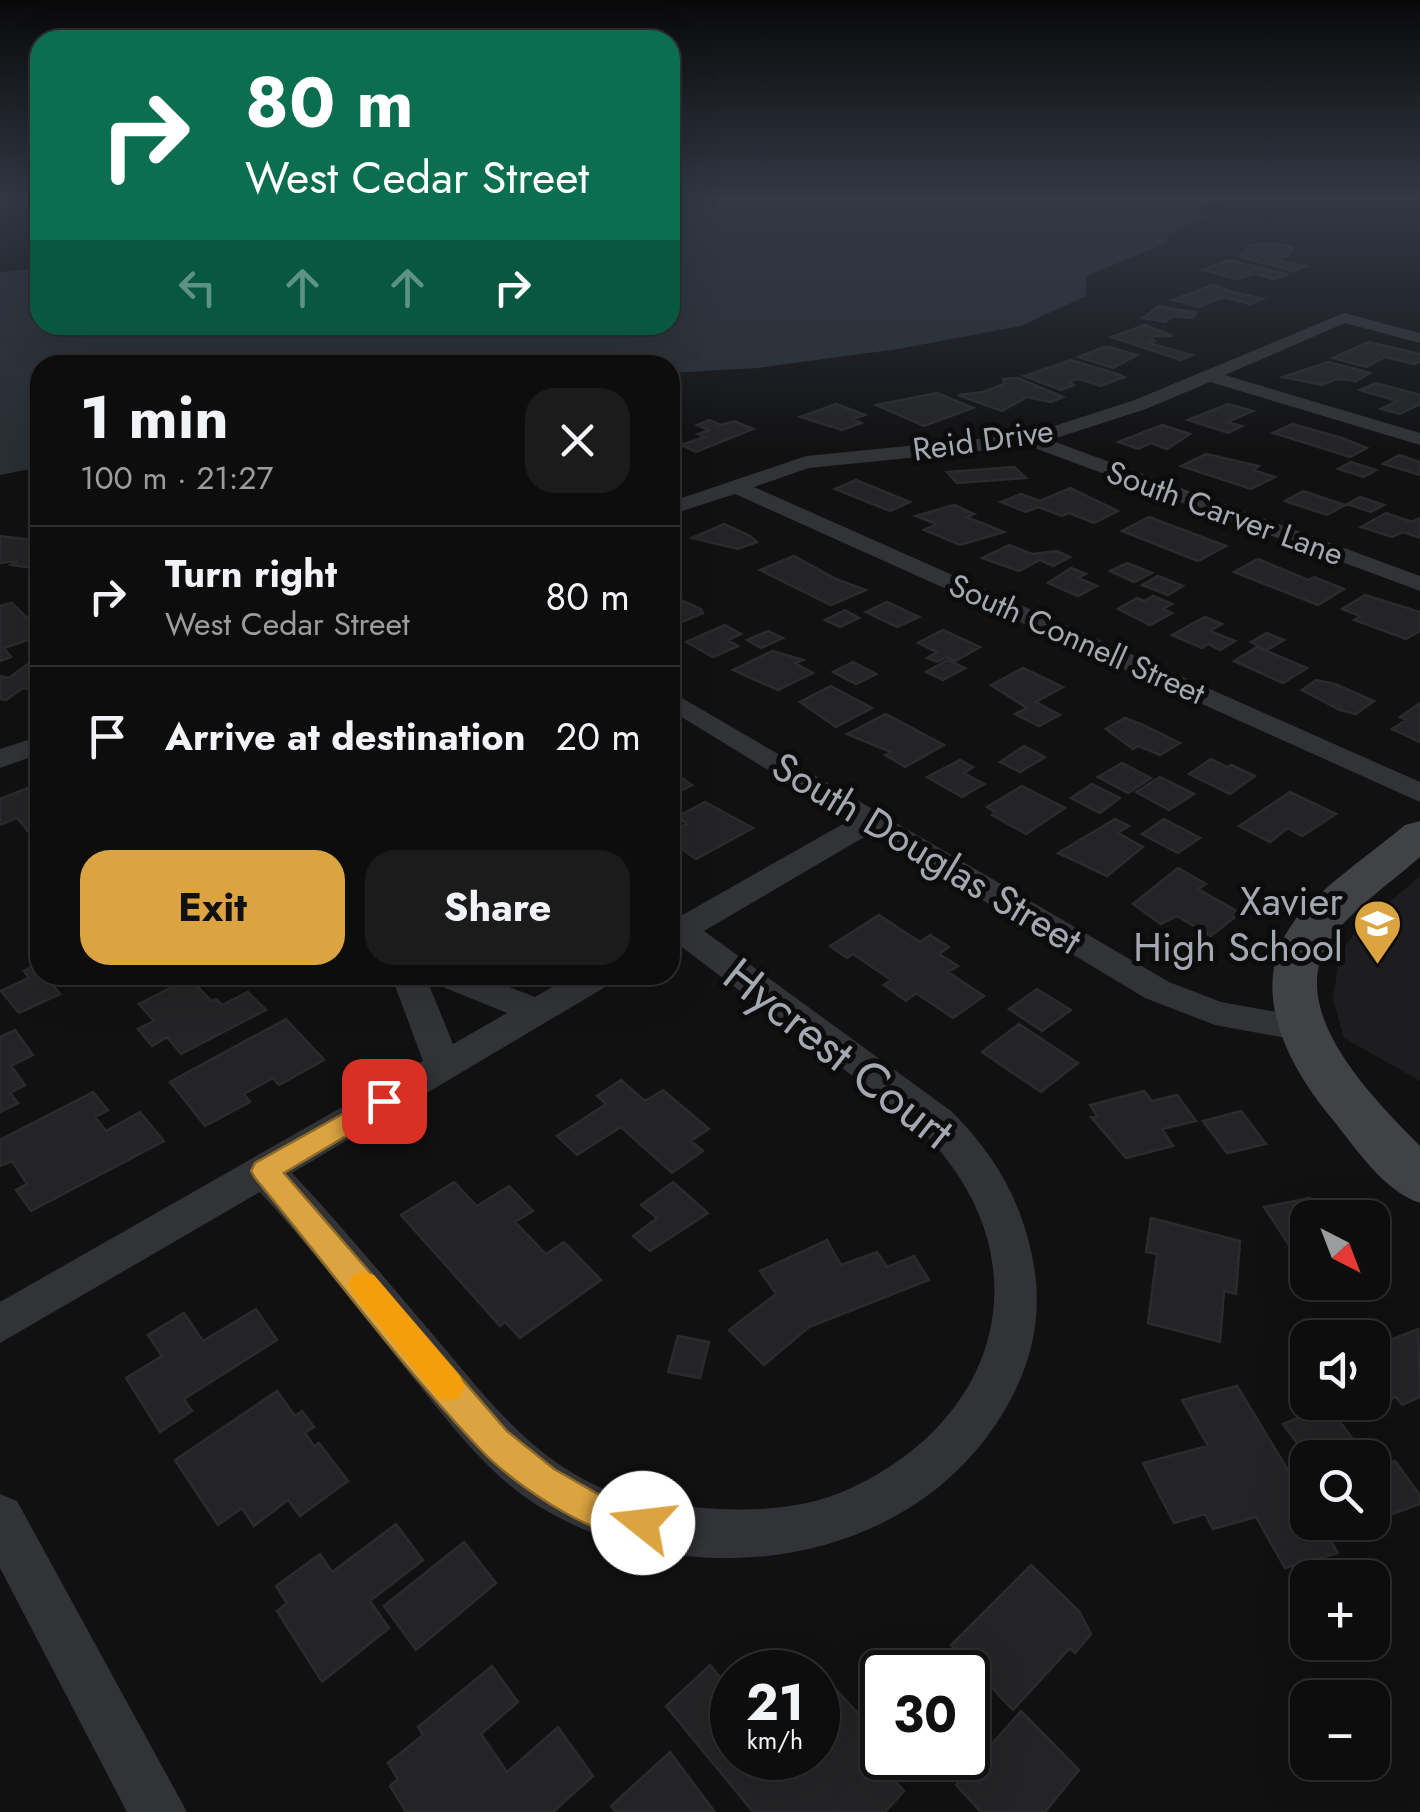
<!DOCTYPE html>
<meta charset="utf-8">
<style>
body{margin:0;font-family:Jost,sans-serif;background:#1b1b1c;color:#f1f3f6;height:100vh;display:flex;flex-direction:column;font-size:38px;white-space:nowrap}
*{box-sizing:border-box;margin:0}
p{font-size:32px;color:#9a9c9e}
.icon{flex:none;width:55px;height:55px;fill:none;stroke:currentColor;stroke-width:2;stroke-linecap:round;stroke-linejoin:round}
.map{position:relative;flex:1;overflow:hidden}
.side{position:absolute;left:30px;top:355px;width:650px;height:630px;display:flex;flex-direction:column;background:#0d0d0e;border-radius:30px;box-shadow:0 10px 40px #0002,0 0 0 2px #2d2d2e}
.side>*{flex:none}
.hud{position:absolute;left:30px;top:30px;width:650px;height:305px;border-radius:30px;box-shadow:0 10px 40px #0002,0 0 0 2px #2d2d2e;background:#0b6e4f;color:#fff;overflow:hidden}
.needle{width:65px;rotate:138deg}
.controls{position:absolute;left:1290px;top:1200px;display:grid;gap:20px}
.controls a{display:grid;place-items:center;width:100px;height:100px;border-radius:20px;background:#0d0d0e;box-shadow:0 10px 40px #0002,0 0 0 2px #2d2d2e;font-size:50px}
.speed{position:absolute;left:710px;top:1650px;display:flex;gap:20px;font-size:50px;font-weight:700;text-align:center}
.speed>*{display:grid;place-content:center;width:130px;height:130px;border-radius:50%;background:#0d0d0e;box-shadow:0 10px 40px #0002,0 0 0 2px #2d2d2e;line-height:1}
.speed small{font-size:25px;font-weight:400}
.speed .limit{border:5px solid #111;border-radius:15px;background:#fff;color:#111}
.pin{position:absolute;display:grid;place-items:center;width:85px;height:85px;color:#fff;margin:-42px;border-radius:20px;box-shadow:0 5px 15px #0006}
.me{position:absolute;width:110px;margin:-55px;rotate:286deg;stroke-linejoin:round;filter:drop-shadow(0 0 8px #0008)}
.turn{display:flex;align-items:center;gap:35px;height:210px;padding:0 50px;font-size:45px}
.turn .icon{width:130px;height:130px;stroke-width:2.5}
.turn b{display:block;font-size:70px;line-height:85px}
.lanes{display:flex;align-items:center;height:95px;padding:0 50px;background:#0003;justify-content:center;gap:50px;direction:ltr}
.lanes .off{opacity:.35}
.round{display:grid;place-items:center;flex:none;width:105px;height:105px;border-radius:30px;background:#1b1b1c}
.headline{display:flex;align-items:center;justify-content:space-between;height:170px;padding:0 50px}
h1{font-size:60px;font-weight:700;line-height:75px}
.button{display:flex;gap:20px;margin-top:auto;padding:20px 50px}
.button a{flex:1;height:115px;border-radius:30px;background:#dba440;color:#111;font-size:40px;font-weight:700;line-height:115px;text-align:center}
.button a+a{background:#1b1b1c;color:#f1f3f6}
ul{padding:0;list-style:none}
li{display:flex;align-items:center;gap:30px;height:140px;padding:0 50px;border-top:2px solid #2d2d2e}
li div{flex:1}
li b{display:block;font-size:38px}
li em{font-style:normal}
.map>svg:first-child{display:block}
</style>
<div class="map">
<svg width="1420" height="1812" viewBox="0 0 1420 1812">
<rect width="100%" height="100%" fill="#111112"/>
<!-- built -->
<path fill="#1d1d1f" d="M1420,876v205l-76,-43 -11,-39 7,-46 17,-23z"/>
<!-- water -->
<path fill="#292f34" d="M769,198h467l-54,12 26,7 -40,17 -2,9 -80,33v20l-65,30 -123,23 -141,19 -87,5v-8h-630v102l-40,8v-203l40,-4v57h630v-112z"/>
<!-- building -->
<path fill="#242426" stroke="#2b2b2e" stroke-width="2.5" d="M1271,243l22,4 -5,9 -11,4 29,6 -13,5 -52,-14 8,-11z
M1229,260l33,8 25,6 -13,5 -26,-7 4,2 -14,5 -36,-9z
M1213,285l20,7 30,7 -13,5 -27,-7 -24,10 -27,-7z
M1159,306l19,4 18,2 -3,6 -20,-2 -8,6 -22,-4z
M1145,325l28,11h-19l-3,3 4,2 -7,2 44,12 -11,5 -70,-23z
M1368,342l52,12v7l-6,3 -29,-7 -19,10 -33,-9z
M1104,347l9,1 24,7 -24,13 -35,-11z
M1071,360l49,15 4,2 -23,9 -21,-7 -12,2 6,4 -13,5 -37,-14z
M1328,362l42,11 -14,8 -20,-2 -14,6 -39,-8z
M1018,378l45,19 -12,5 -24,-5 -25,14 -44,-16 25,-3 21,-8 -1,-5z
M1376,383l44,12v9l-20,10 -19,-5 16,-8 -37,-11z
M937,393l36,15 -49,18 -48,-21z
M836,404l29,11 -13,4 9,4 -19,7 -42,-13z
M1228,404l25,7 -26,11 15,4 -14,7 -40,-13z
M709,420l12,5 13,-4 19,8 -57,23 -15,-7 24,-8 -7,-3 11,-4 -12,-5z
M1292,424l50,14 25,10 -17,9 -77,-24z
M1162,425l28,9 -23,15 -16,-6 -13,6 -20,-7z
M1206,454l53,12 -6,4 22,7 -24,12 -70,-23z
M1399,455l21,7v13l-37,-11z
M1351,462l25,8 -12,7 -26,-8z
M1014,467l12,11 -69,5 -10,-11z
M856,480l54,22 -20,9 -55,-22z
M1070,488l48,23 -24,12 -25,-10 -7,3 -24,-9 -12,5 -25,-10 20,-8 19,7z
M1303,491l42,14 -18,10 -42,-14z
M1360,497l24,8 -13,7 -24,-8z
M954,505l20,9 -7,3 37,15 -44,13 -36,-15 12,-6 -20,-8z
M1386,513l26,9 8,-4v20l-17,-6 -11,5 -31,-10z
M1149,517l77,29 -28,15 -76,-30z
M724,524l26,12 7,6 -19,7 -46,-11z
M0,536l40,5v22l-7,5 -22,-3 7,-4 -18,2z
M1009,545l23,9 25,-3 13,6 -17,9 -13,-6 -21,11 -37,-13z
M794,556l42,23 30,11 -35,15 -71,-35z
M1258,559l50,21 6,-3 30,12 -26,16 -84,-33z
M1127,563l25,10 -18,9 -24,-11z
M1071,568l15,6 -8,4 19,8 -19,10 -30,-13z
M1158,576l25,10 -15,9 -26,-10z
M670,595l31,14 2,4 -33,14z
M1365,595l55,17v19l-14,8 -52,-19 6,-4 -18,-7z
M1153,596l19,8 -9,5 9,4 -22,12 -32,-16 19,-11 7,3z
M887,602l32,15 -22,10 -31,-15z
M12,603l16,16 12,-4 -4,16 4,5 -36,12 7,9 -11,4v-55z
M845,610l14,8 -19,9 -15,-7z
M1205,617l17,7 -12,7 25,10 -15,9 -12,-6 -6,4 -30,-13z
M725,625l16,9 -13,6 10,6 -25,11 -27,-15z
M943,630l37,17 -25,14 -8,-4 -10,5 -10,-4 10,-6 -19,-9z
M768,631l15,7 -22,10 -14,-8z
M1267,633l17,7 -17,10 -16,-8z
M1257,647l50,21 -24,15 -49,-22z
M772,651l31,9 -8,3 18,10 -35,17 -45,-20z
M948,660l17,8 -22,12 -17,-8z
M32,661l8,1v29l-17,-3 -17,12 -6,-1v-23l9,2z
M853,662l23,12 -20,10 -23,-12z
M1023,668l40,19 -27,15 24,13 -21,11 -24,-12 12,-6 -36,-23z
M1316,680l19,4 39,17 -18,13 -16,-4 -38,-20z
M831,686l41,22 -36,19 -36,-25z
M1420,703v39l-28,-13 14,-9 -6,-3z
M886,714l58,31 -39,22 -20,-12 6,-3 -44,-18z
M1125,718l18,7 37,18 -20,12 -21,-9 -6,3 -27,-20z
M1024,746l21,11 -25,15 -20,-10z
M1211,759l16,8 4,-2 24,11 -25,18 -41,-20z
M960,760l13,7 -9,6 20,11 -22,13 -35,-20z
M1122,763l29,15 -23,15 -30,-16z
M670,770l22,15 -22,11z
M1160,777l34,17 -25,16 -33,-18z
M40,783v51l-7,3 -16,-19 -17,7v-26z
M1092,784l28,14 -20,15 -29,-15z
M1022,786l43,22 -39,26 -34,-19 3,-3 -8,-5z
M1290,792l46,22 -34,22 -14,-8 -18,14 -31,-16z
M705,802l48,26 -57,31 -14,-10 -12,8v-24l17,-9 -10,-7z
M1115,819l14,7 -11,7 25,14 -36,29 -49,-23z
M1164,819l36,19 -22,15 -36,-19z
M1178,868l28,16 -8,5 42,24 -29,23 -34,-20 -16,8 -28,-20z
M879,915l41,27 10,-7 19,12 -10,7 19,12 -10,6 36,24 -31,22 -37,-25 -10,8 -22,-16 7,-5 -38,-26 -6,4 -17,-12z
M36,965l24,29 -41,19 -18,-22 28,-13 -5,-7z
M190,978l21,23 5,-2 6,6 26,-13 18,18 -85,44 -14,-17 -15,9 -14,-17 16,-8 -15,-17z
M1037,989l34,21 -29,21 -33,-22z
M286,1019l38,41 -45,25 -6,-7 -29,16 6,8 -45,24 -35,-44z
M1019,1024l59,39 -37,29 -59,-40z
M15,1030l18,25 -22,11 14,19 -15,8 8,10 -18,9v-75z
M621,1080l24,21 18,-11 46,39 -18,12 12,10 -31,22 -51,-46 -44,28 -20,-19 49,-32 -9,-8z
M1144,1091l8,10 25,-6 19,26 -34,8 11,17 -47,12 -35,-41 6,-1 -7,-11z
M93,1092l15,18 -13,7 11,14 34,-19 24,29 -133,70 -15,-21 11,-6 -15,-23 -12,5v-26z
M1241,1111l25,33 -39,9 -24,-32z
M454,1182l23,24 32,-20 24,25 -18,11 31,32 18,-12 37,38 -81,58 -15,-16 -5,4 -99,-111z
M673,1182l35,31 -58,38 -17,-15 24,-18 -16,-13z
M1310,1198l13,20h-15v30l-15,3 -29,-44z
M1151,1218l89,23 -4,53 -12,-3 -4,51 -72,-19 9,-69 -11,-2z
M827,1240l14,25 36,-13 10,15 27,-11 15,24 -120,47 -45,38 -35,-35 47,-36 -16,-23z
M256,1309l21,31 -93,59 8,12 -32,21 -34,-54 36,-22 -14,-21 36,-22 19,28z
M1418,1329l2,68 -18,8 -6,-8 -15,6 -9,-11v-45z
M678,1336l31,6 -9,36 -32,-6z
M1237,1386l71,117v19h12l18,31 -53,15 -29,-51 -43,12 -8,-15 -31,9 -31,-60 65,-17 -26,-46z
M277,1391l18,25 7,-5 12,16 -9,6 9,13 5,-3 29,38 -48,35 -12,-16 -34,26 -12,-18 -24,17 -43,-65z
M1328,1406l39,52h-59l-25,-34z
M1395,1461l25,34v9l-41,15 -7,-9v-41z
M396,1524l27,36 -53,41 19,27 -67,54 -45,-71 10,-8 -11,-17 44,-32 12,18z
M464,1542l32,41 -80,67 -32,-44z
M1031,1565l48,46 12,23 -16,19 -5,-5 -57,62 -62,-65z
M710,1665l22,26v67h86v-56l15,-16 49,54v18h14l-11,12 19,21 -19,21h-132l-87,-106z
M492,1666l26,36 -37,32 26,38 51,-45 35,49 -40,36h-147l-16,-26 8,-7 -10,-16 35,-28 -5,-8z
M1021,1711l58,59 -34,42h-64l-25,-27z
M670,1752l44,59 -98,1 -5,-6z"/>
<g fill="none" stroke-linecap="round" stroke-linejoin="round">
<!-- minor -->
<path fill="#323336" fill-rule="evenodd" d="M1344,313l76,20v10l-75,-20 -120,52 195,58v12l-210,-63 -64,27 -96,31 370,136v15l-391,-145 -220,22 -55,19 666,295v20l-685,-308 -65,21v-13l136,-46 223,-22 103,-33z
M670,691l499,291 52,20 94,17 5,9 -5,9 -13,4 -87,-16 -70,-27 -274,-165 -167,98 247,180c39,38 67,83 79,136 15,59 5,113 -27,166 -92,153 -307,184 -456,98 -57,-32 -97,-88 -138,-138 -49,-61 -96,-123 -149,-181l-260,151v-41l423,-241 -32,-86h34l28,69 54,-31 -74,-30 -5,-8h50l57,22 38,-22h44l-5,8 -320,190c54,57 103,118 154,177 40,48 81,99 137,129 33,18 72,25 109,28 51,5 110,4 157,-18 166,-76 196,-250 58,-372l-228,-172 -9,2v-25l180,-102 -180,-110z
M40,736v18l-40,14v-19z
M0,1494l17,7 170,311h-60l-127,-244z"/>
<!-- secondary -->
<path fill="#414246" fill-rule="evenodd" d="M1420,821v36c-27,24 -64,49 -86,78 -56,71 40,164 86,211v57c-36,-12 -63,-53 -87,-83 -46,-55 -88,-134 -38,-200 26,-33 77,-67 110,-95z"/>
</g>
<!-- sky -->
<linearGradient id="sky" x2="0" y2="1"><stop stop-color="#09090a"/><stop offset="0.44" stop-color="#323844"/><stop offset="1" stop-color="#323844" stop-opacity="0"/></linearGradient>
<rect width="1420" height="451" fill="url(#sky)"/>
<!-- route -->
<path fill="#dba440" stroke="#8e6b2a" stroke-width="2.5" d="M384,1091l9,3 4,7 -4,7 -109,65 223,258 47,38 44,25 57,17 5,12 -5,12c-44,18 -143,-52 -173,-84 -81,-85 -152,-182 -227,-273l-4,-7 4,-8z"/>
<!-- slow -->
<path fill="#f59e0b" d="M363,1272l11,3 86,101 4,10 -4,11 -12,4 -11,-4 -84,-104 -5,-9 5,-9z"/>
<!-- icons -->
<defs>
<symbol id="school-pin" viewBox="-11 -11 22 30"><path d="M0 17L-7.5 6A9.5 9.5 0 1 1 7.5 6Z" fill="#dba440" stroke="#0c0c0d"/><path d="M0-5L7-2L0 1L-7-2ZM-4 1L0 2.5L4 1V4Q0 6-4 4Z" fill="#fff"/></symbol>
</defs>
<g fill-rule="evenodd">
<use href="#school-pin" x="1350" y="896" width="55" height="75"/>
</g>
<g text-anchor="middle" stroke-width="10" stroke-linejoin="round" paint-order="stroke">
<!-- far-street labels -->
<g font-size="32" fill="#a4a8b1" stroke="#0c0c0d">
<text transform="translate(983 440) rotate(-8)" y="11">Reid Drive</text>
<text transform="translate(1225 513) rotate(20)" y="11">South Carver Lane</text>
<text transform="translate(1077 639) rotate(24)" y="11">South Connell Street</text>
</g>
<!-- street labels -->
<g font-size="40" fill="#a4a8b1" stroke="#0c0c0d">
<text transform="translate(927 853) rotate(31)" y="14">South Douglas Street</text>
</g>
<!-- poi labels -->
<g font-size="40" fill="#a4a8b1" stroke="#0c0c0d" text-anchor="end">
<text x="1343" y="915">Xavier<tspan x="1343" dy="46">High School</tspan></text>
</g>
<!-- near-street labels -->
<g font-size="48" fill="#a4a8b1" stroke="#0c0c0d">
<text transform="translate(839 1053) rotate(38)" y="17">Hycrest Court</text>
</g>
</g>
</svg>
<div class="controls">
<a><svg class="needle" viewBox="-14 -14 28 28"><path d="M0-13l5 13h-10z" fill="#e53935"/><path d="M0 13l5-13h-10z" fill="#9a9c9e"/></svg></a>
<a><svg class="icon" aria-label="sound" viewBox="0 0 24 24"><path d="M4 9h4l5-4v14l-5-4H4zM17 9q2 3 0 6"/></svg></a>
<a><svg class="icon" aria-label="search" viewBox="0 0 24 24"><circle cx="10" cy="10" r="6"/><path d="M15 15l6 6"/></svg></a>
<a>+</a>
<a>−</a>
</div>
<div class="speed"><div>21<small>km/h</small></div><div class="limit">30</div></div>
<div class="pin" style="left:384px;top:1101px;background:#d93025"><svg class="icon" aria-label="arrive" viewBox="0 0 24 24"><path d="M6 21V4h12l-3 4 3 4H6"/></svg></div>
<svg class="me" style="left:643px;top:1523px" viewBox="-20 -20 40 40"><circle r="19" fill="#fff"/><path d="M0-13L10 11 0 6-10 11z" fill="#dba440"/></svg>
<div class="hud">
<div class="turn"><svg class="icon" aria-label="right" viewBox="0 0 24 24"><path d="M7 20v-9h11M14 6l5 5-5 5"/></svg><div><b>80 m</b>West Cedar Street</div></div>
<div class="lanes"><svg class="icon off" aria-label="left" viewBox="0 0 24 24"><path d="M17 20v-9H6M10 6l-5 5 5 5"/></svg><svg class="icon off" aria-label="ahead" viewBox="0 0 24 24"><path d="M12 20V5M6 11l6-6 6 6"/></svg><svg class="icon off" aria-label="ahead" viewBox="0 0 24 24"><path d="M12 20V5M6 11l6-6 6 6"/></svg><svg class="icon" aria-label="right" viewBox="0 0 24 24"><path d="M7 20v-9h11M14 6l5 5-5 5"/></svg></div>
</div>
<section class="side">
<div class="headline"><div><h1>1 min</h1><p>100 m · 21:27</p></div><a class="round"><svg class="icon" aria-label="close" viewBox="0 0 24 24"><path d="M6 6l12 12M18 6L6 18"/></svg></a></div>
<ul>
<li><svg class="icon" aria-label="right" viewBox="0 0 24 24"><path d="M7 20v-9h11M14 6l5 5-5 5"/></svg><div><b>Turn right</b><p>West Cedar Street</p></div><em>80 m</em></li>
<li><svg class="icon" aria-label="arrive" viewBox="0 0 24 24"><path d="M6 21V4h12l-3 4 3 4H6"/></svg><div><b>Arrive at destination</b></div><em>20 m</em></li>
</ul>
<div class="button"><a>Exit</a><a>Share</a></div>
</section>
</div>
